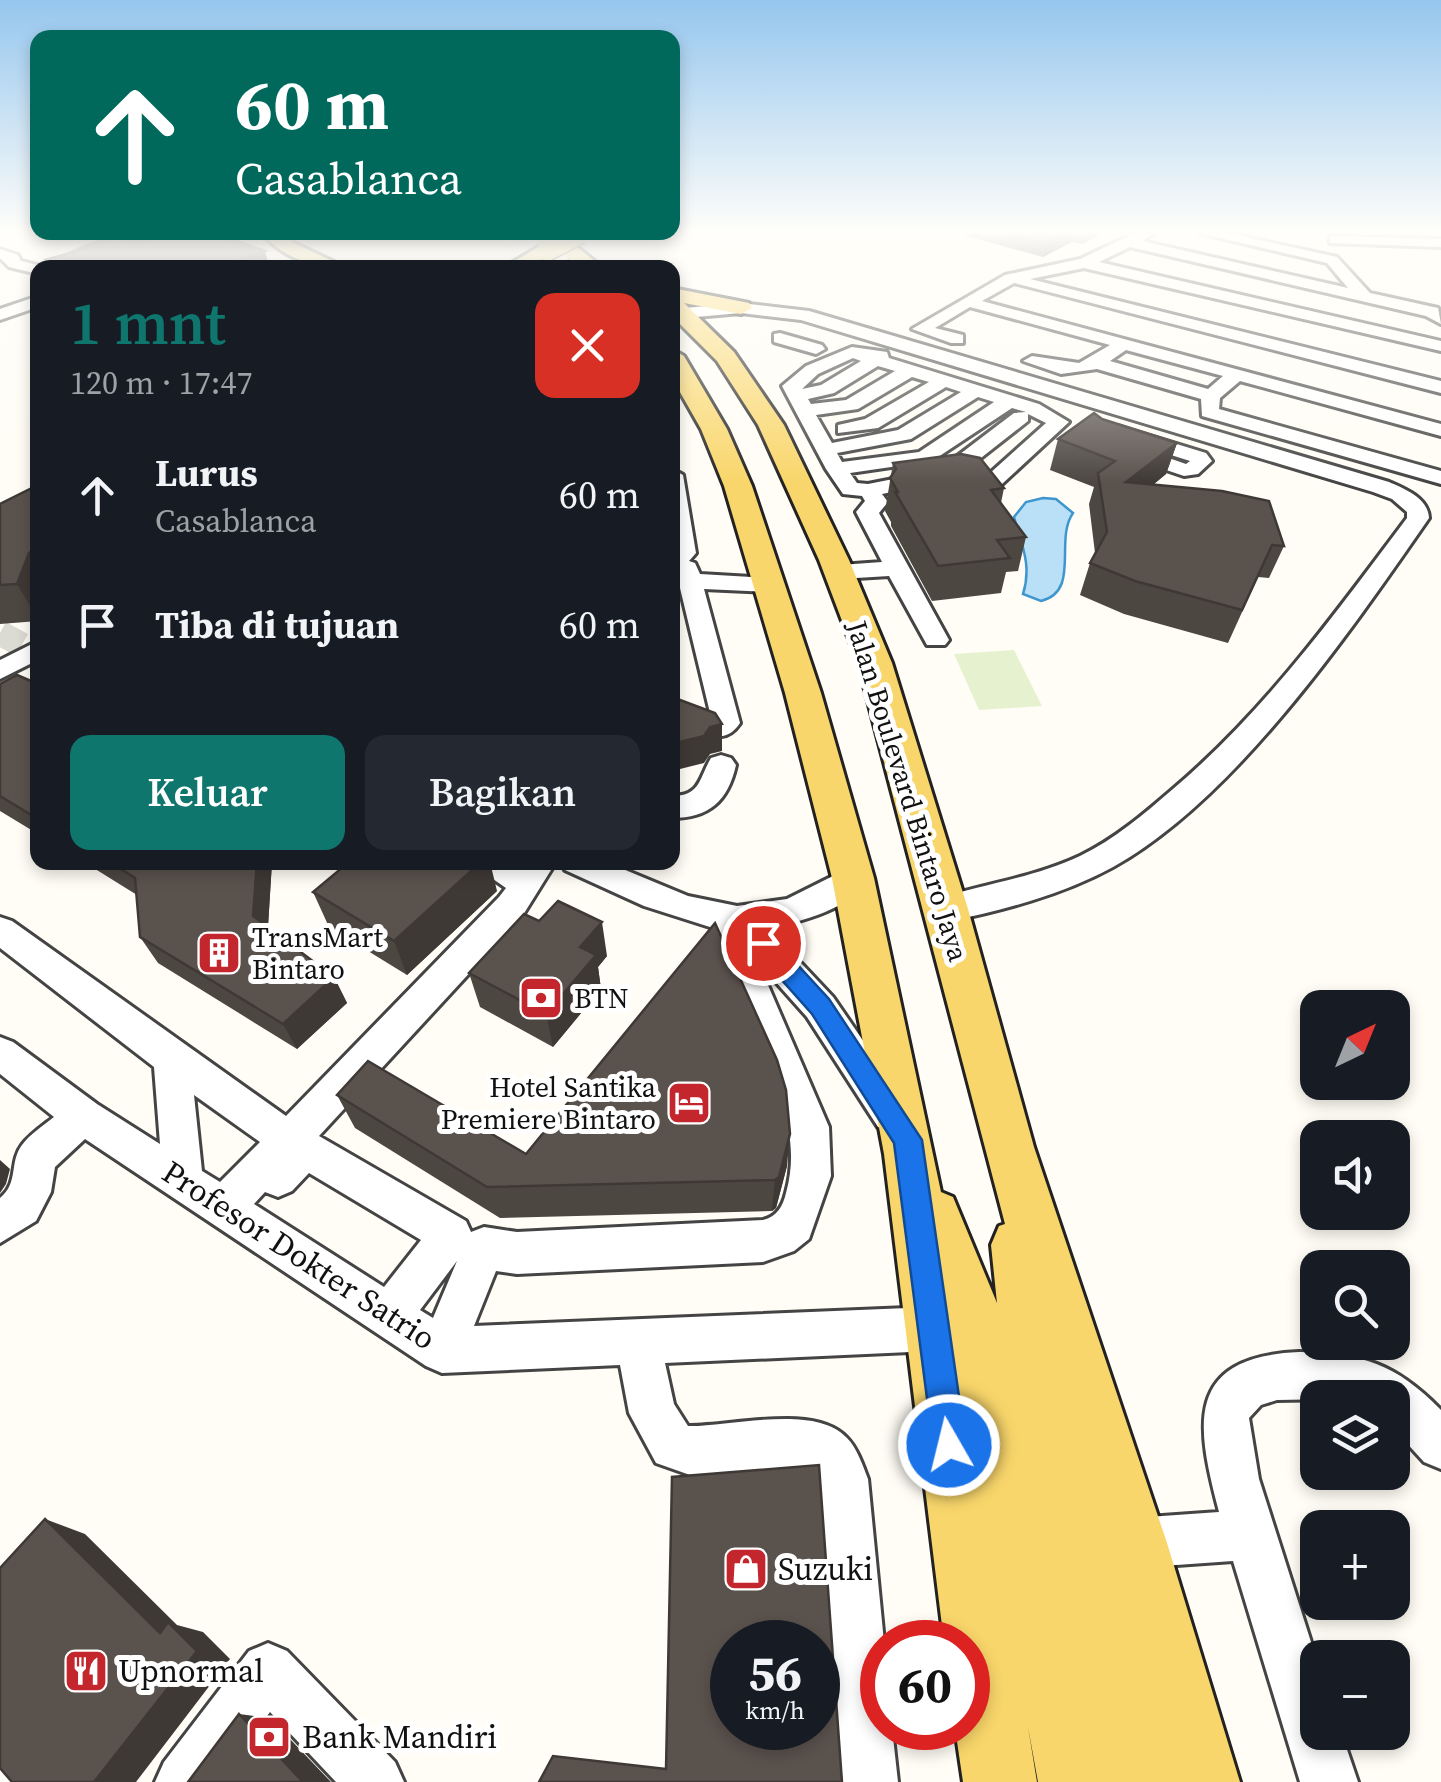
<!DOCTYPE html>
<html lang="id">
<meta charset="utf-8">
<style>
body{margin:0;font-family:"Source Serif 4",serif;background:#242831;color:#f1f3f6;height:100vh;display:flex;flex-direction:column;font-size:38px;white-space:nowrap}
*{box-sizing:border-box;margin:0}
p{font-size:32px;color:#9ea1a6}
.icon{flex:none;width:55px;height:55px;fill:none;stroke:currentColor;stroke-width:2;stroke-linecap:round;stroke-linejoin:round}
.map{position:relative;flex:1;overflow:hidden}
.details{position:absolute;left:30px;top:260px;width:650px;height:610px;display:flex;flex-direction:column;background:#171b24;border-radius:20px;box-shadow:0 5px 15px #0003}
.details>*{flex:none}
.guide{position:absolute;left:30px;top:30px;width:650px;height:210px;border-radius:20px;box-shadow:0 5px 15px #0003;background:#00695c;color:#fff;overflow:hidden}
.needle{width:65px;rotate:43deg}
.tools{position:absolute;left:1300px;top:990px;display:grid;gap:20px}
.tools a{display:grid;place-items:center;width:110px;height:110px;border-radius:20px;background:#171b24;box-shadow:0 5px 15px #0003;font-size:50px}
.speed{position:absolute;left:710px;top:1620px;display:flex;gap:20px;font-size:50px;font-weight:700;text-align:center}
.speed>*{display:grid;place-content:center;width:130px;height:130px;border-radius:50%;background:#171b24;box-shadow:0 5px 15px #0003;line-height:1}
.speed small{font-size:25px;font-weight:400}
.speed .limit{border:15px solid #d22;background:#fff;color:#111}
.pin{position:absolute;display:grid;place-items:center;width:85px;height:85px;color:#fff;margin:-42px;border:5px solid #fff;border-radius:50%;box-shadow:0 2px 10px #0007}
.me{position:absolute;width:110px;margin:-55px;rotate:352deg;stroke-linejoin:round;filter:drop-shadow(0 0 8px #0008)}
.turn{display:flex;align-items:center;gap:35px;height:210px;padding:0 40px;font-size:45px}
.turn .icon{width:130px;height:130px;stroke-width:2.5}
.turn b{display:block;font-size:70px;line-height:85px}
.round{display:grid;place-items:center;flex:none;width:105px;height:105px;border-radius:20px;background:#242831}
.headline{display:flex;align-items:center;justify-content:space-between;height:170px;padding:0 40px}
h1{font-size:60px;font-weight:600;line-height:75px;color:#0f766e}
.cta{display:flex;gap:20px;margin-top:auto;padding:20px 40px}
.cta a{flex:1;height:115px;border-radius:20px;background:#0f766e;color:#fff;font-size:40px;font-weight:600;line-height:115px;text-align:center}
.cta a+a{background:#242831;color:#f1f3f6}
ul{padding:0;list-style:none}
li{display:flex;align-items:center;gap:30px;height:130px;padding:0 40px}
li div{flex:1}
li b{display:block;font-size:38px}
li em{font-style:normal}
.map>svg:first-child{display:block}
</style>
<div class="map">
<svg width="1441" height="1782" viewBox="0 0 1441 1782">
<rect width="100%" height="100%" fill="#fffdf5"/>
<!-- pitch -->
<path fill="#e6f2cf" d="M1014,650l28,56 -63,4 -25,-56z"/>
<!-- water -->
<path fill="#b9e0f7" stroke="#3f96cf" stroke-width="2.5" d="M1043,498l13,1 17,14c-19,27 8,78 -32,88l-18,-7c9,-28 -1,-49 -9,-77l12,-15z"/>
<g fill="none" stroke-linecap="round" stroke-linejoin="round">
<!-- minor-tunnel -->
<path stroke="#dbdad3" stroke-width="25" stroke-dasharray="25 12" stroke-linecap="butt" d="M0,633l33,18"/>
<defs>
<path id="minor" d="M122,233h21l-81,35h-24v6l-29,-7 -9,-9v-9l18,6 3,6 20,5z
M1135,233h20l-13,8 206,47 -21,-25 -128,-30h29l109,24 33,36 68,15 3,16 -15,-8 -296,-69 -31,15 342,79v10l-357,-83 -54,11 411,102v12l-427,-110 -32,18 459,123v12l-201,-55 -20,17 -1,11 222,62v13l-239,-68 -1,-17 -104,-30 -36,5 -38,-13 9,-5 47,7 31,-18 -140,-38 -35,21 28,7v8h-12l-39,-14 93,-54 75,-16zM1126,350l97,26 -15,13 -98,-28z
M1335,236l106,3v8l-111,-4v-6z
M569,248l12,3 -27,17h-20z
M38,296v11l-38,13v-11z
M741,303l68,8 580,171c16,7 39,16 40,36 -79,114 -194,281 -316,349 -51,28 -110,43 -167,55l-12,-4 -4,-9 4,-9c49,-16 99,-22 146,-44 35,-17 64,-42 93,-67 92,-78 162,-175 234,-271v-6l-15,-13 -19,-7 -572,-172 -60,-7 -57,5 -8,-5 8,-5z
M780,333l42,12 3,4 -9,5 -42,-12v-8z
M852,347l35,5 2,6 150,46 30,18 -67,62 -24,4 -32,-7 -64,13 6,8 -9,11 70,127 -4,5h-18l-38,-69 -49,3 -12,-7 12,-7 42,-3 -26,-50 9,-11 -3,-5 -19,-2 -17,-25 -44,-83 24,-20zM853,358l8,3 -40,24 -19,4 16,-15zM878,366l17,5 -49,29 -35,4 -3,-5 26,-6zM912,377l17,5 -64,37 -27,6v8l40,-5 68,-41 15,5 -63,38 -66,13 -16,-28 42,-6zM978,397l16,5 -75,50 -77,10 -5,-9 74,-14zM1012,408l14,4 -12,1 -75,57 -71,14 -11,-1 -7,-10 82,-12zM1028,414l18,9 -57,51 -26,-2 65,-51z
M1118,426l88,27 6,8 -14,13 -14,2 -89,-30 -3,-4 8,-12zM1117,438l73,23 -4,3 -72,-25z
M672,469l11,6 13,78 -7,8 6,2 5,11 69,4 12,7 -12,7 -65,-3 36,134c-12,18 -26,15 -44,8l-4,-6 4,-6 15,-2 -31,-129 -8,-1z
M38,641v19l-38,19v-19z
M721,755l10,3 5,7c-8,36 -27,53 -64,53v-22c29,0 27,-18 39,-38z
M475,862l46,4 2,-4h33l-33,53 -204,221 147,85 5,11 13,-5 33,5 246,-12c14,-3 20,-14 23,-27 20,-72 -24,-127 -49,-191 -9,-24 -16,-49 -24,-74l-69,-22 -79,-36 -5,-8h46l82,34 49,10 50,-7 66,-33 11,4 5,8c-17,31 -68,43 -100,51l64,68 73,106 5,12 -5,12 -14,5 -14,-5 -71,-110 -49,-55 71,165 2,49 -22,63 -15,12 -31,11 -246,12 -21,-3 -22,55 458,-19 16,6 6,16 -6,16 -16,6 -267,12 9,41 14,22c43,1 127,-23 159,12 10,10 16,28 21,41l16,163 -2,86h10l6,54h-58l-20,-298 -8,-14 -7,-4 -115,9 -34,-12 -27,-50 -9,-48 -178,8 -16,-7 -341,-227 -30,28 -4,25 -15,29 -36,22v-45c19,-15 9,-36 22,-53 8,-11 22,-20 32,-28l-54,-43v-37l13,5 84,62 63,40 -6,-77 -154,-119v-31l12,4 274,195 213,-219 7,-9 -26,-18zM194,1095l66,47 -40,40 -18,-11zM309,1173l112,67 -37,47 -130,-83 11,-12 13,5 14,-6zM457,1261l-24,57 -13,-8z
M1299,1352c64,1 97,12 142,58v59l-17,-7 -32,-35v-29l-115,2 -16,5 -12,13 10,61 59,185v68h23l17,50h-58l-67,-221 -99,7 -18,-7 -7,-18 7,-18 18,-7 85,-6c-22,-84 -37,-155 80,-160z
M268,1643l19,8 108,111 9,20h-68l-66,-70 -51,70h-64l9,-20 85,-111z"/>
<path id="major" d="M262,233h21l11,10 53,25c-33,0 -63,-9 -85,-35z
M538,233h22l43,35h-23l-24,-19 -27,19h-26l37,-22 11,-1z
M672,288l77,15 3,5 -11,6 -57,-11 50,49 50,73 65,135 43,103 76,246 66,238 133,396 73,239h-202l-10,-55 9,55h-74l-8,-54h13v-86h-24l-60,-488 -52,-276 -47,-185 -61,-207 -23,-57 -29,-51v-29l12,7 43,73 25,57 69,207 53,185 67,314 12,5 44,106 -6,-58 8,-19 6,-2 -147,-561 -39,-103 -61,-135 -41,-64 -45,-45z"/>
</defs>
<!-- minor casing -->
<use href="#minor" stroke="#444" stroke-width="6"/>
<!-- major casing -->
<use href="#major" stroke="#222" stroke-width="6"/>
<!-- minor -->
<use href="#minor" fill="#fff" fill-rule="evenodd"/>
<!-- major -->
<use href="#major" fill="#f9d66b" fill-rule="evenodd"/>
<defs>
<path id="major-bridge" d="M547,250l33,-17"/>
</defs>
<!-- major-bridge casing -->
<use href="#major-bridge" stroke="#222" stroke-width="24" stroke-linecap="butt"/>
<!-- major-bridge -->
<use href="#major-bridge" stroke="#f9d66b" stroke-width="21"/>
</g>
<!-- wall -->
<path fill="#4d4742" d="M963,233h139l-19,11 -11,-2 -29,15 -80,-22z
M44,260l224,2 -16,6h-205z
M1102,419l75,24 -11,31 -13,11 131,61 -15,32 -11,-1 -30,66 -104,-29 -44,-19 10,-32 5,-10 -6,-49 5,-17 -44,-17 8,-31z
M893,463l111,25 -3,15 25,34 -8,34 -12,1 -5,21 -69,8 -41,-75v-4l-6,-11z
M38,485v136l-38,3v-120z
M38,677v157l-38,-23v-127l31,-3z
M84,862h188l-4,65 66,50 13,26 -50,46 -139,-86 -18,-26 -3,-42z
M497,891l-90,84 -78,-48 -16,-35z
M607,956l-9,11 3,22 -48,58 -73,-40 -11,-34z
M337,1095l189,59 261,12 -11,42 -4,3 -272,7 -145,-90z"/>
<!-- shaded-wall -->
<path fill="#3f3936" d="M1068,233h6l-2,9 -29,15 3,-12z
M1086,233h16l-19,11z
M265,251l3,11 -16,6h-40z
M1177,443l-11,31 -50,40 10,-32z
M38,547v72l-21,-35 12,-31z
M722,724v27l-12,3 -6,9 -32,8v-27l38,-17z
M257,862h15l-5,80 -14,-26z
M481,862h9l7,29 -90,84 -13,-34z
M602,922l5,34 -9,11 3,22 -48,58 -7,-33 34,-67z
M334,977l13,26 -50,46 -14,-25z
M790,1134l-3,32 -11,42 -4,3 3,-31z
M0,1160l10,9 -4,15 -6,9z
M45,1519l40,15 92,91 26,7 27,27 -94,123h-42l66,-149z
M239,1714l31,4 61,64h-28z"/>
<!-- building -->
<path fill="#5a524d" stroke="#3f3936" stroke-width="2.5" fill-rule="evenodd" d="M168,233h48l49,18 -53,17h-134l-34,-8 31,-8 35,-15 28,4z
M1001,233h67l-22,12z
M1094,413l8,6 75,24 -51,39 96,9 47,10 15,45 -12,-1 -30,65 -107,-29 -45,-18 17,-31 -9,-59 17,-12 -57,-22z
M961,454l19,4 24,30 -13,2 35,47 -29,3 13,18 -72,8 -43,-74h3l-8,-14 6,-9 -3,-6z
M38,485v62l-9,6 -12,31 -17,1v-81z
M17,675l14,6 7,-4v142l-38,-23v-112z
M672,697l43,16 7,11 -12,3 -6,9 -32,8z
M110,862h147l-4,54 81,61 -51,47 -143,-87 -5,-59z
M349,862h132l-87,79 -81,-49z
M558,901l44,21 -22,25 16,8 -50,59 -77,-41 55,-59 15,7z
M715,923l62,137 9,30 4,44 -11,43 -4,3 -288,7 -150,-92 31,-34 158,93z
M819,1465l23,317h-303l14,-26 113,13 6,-292zM732,1642h86v86h-86z
M45,1519l115,114 8,-11 29,29 -103,131h-82l-12,-14v-200z
M239,1714l64,68h-115z"/>
<!-- sky -->
<linearGradient id="sky" x2="0" y2="1"><stop stop-color="#95c6ee"/><stop offset="0.48" stop-color="#fffefa"/><stop offset="1" stop-color="#fffefa" stop-opacity="0"/></linearGradient>
<rect width="1441" height="483" fill="url(#sky)"/>
<!-- route -->
<path fill="#1a73e8" stroke="#114b97" stroke-width="2.5" d="M763,933l8,3 58,63 93,141 44,305 -5,12 -12,5 -12,-5 -4,-12 -39,-302 -82,-129 -58,-65 -3,-6 3,-7z"/>
<!-- icons -->
<defs>
<symbol id="building-square" viewBox="-11 -11 22 22"><rect x="-9" y="-9" width="18" height="18" rx="4" fill="#c4262e" stroke="#fff"/><path d="M-4-6H4V6H1V3H-1V6H-4ZM-2.5-4.3h1.7v1.8h-1.7ZM.8-4.3h1.7v1.8H.8ZM-2.5-1h1.7V.8h-1.7ZM.8-1h1.7V.8H.8Z" fill="#fff"/></symbol>
<symbol id="bank-square" viewBox="-11 -11 22 22"><rect x="-9" y="-9" width="18" height="18" rx="4" fill="#c4262e" stroke="#fff"/><path d="M-6-4H6V4H-6ZM0-2.3a2.3 2.3 0 1 0 0 4.6a2.3 2.3 0 1 0 0-4.6Z" fill="#fff"/></symbol>
<symbol id="hotel-square" viewBox="-11 -11 22 22"><rect x="-9" y="-9" width="18" height="18" rx="4" fill="#c4262e" stroke="#fff"/><path d="M-6-4.5h1.5V1H6V5H4.5V3h-9V5H-6ZM-4 0a1.8 1.8 0 1 1 3.6 0ZM.5 0V-2.5h3Q6-2.5 6 0Z" fill="#fff"/></symbol>
<symbol id="shop-square" viewBox="-11 -11 22 22"><rect x="-9" y="-9" width="18" height="18" rx="4" fill="#c4262e" stroke="#fff"/><path d="M-5-2.5h2.3a2.7 3.5 0 0 1 5.4 0H5L5.5 6h-11ZM-1.5-2.5h3a1.5 2.3 0 0 0-3 0Z" fill="#fff"/></symbol>
<symbol id="restaurant-square" viewBox="-11 -11 22 22"><rect x="-9" y="-9" width="18" height="18" rx="4" fill="#c4262e" stroke="#fff"/><path d="M-5-6h1v4h1v-4h1v4h1v-4h1v5L-1.5 .5V6h-2V.5L-5-1ZM5-6V6H3V1.5H1.5Q1.5-4 5-6Z" fill="#fff"/></symbol>
</defs>
<g fill-rule="evenodd">
<use href="#building-square" x="194" y="928" width="50" height="50"/>
<use href="#bank-square" x="516" y="973" width="50" height="50"/>
<use href="#hotel-square" x="664" y="1078" width="50" height="50"/>
<use href="#shop-square" x="721" y="1544" width="50" height="50"/>
<use href="#restaurant-square" x="61" y="1646" width="50" height="50"/>
<use href="#bank-square" x="244" y="1712" width="50" height="50"/>
</g>
<g text-anchor="middle" stroke-width="10" stroke-linejoin="round" paint-order="stroke">
<!-- street labels -->
<g font-size="28" fill="#111" stroke="#fff">
<text transform="translate(908 791) rotate(73)" y="10">Jalan Boulevard Bintaro Jaya</text>
</g>
<!-- poi labels -->
<g font-size="28" fill="#111" stroke="#fff" text-anchor="start">
<text x="252" y="947">TransMart<tspan x="252" dy="32">Bintaro</tspan></text>
<text x="574" y="1008">BTN</text>
<text x="656" y="1097" text-anchor="end">Hotel Santika<tspan x="656" dy="32">Premiere Bintaro</tspan></text>
</g>
<!-- near-street labels -->
<g font-size="32" fill="#111" stroke="#fff">
<text transform="translate(299 1255) rotate(33)" y="11">Profesor Dokter Satrio</text>
</g>
<!-- near-poi labels -->
<g font-size="32" fill="#111" stroke="#fff" text-anchor="start">
<text x="778" y="1580">Suzuki</text>
<text x="118" y="1682">Upnormal</text>
<text x="302" y="1748">Bank Mandiri</text>
</g>
</g>
</svg>
<div class="tools">
<a><svg class="needle" viewBox="-14 -14 28 28"><path d="M0-13l5 13h-10z" fill="#e53935"/><path d="M0 13l5-13h-10z" fill="#9ea1a6"/></svg></a>
<a><svg class="icon" aria-label="sound" viewBox="0 0 24 24"><path d="M4 9h4l5-4v14l-5-4H4zM17 9q2 3 0 6"/></svg></a>
<a><svg class="icon" aria-label="search" viewBox="0 0 24 24"><circle cx="10" cy="10" r="6"/><path d="M15 15l6 6"/></svg></a>
<a><svg class="icon" aria-label="layers" viewBox="0 0 24 24"><path d="M12 4l9 5-9 5-9-5zM3 14l9 5 9-5"/></svg></a>
<a>+</a>
<a>−</a>
</div>
<div class="speed"><div>56<small>km/h</small></div><div class="limit">60</div></div>
<div class="pin" style="left:763px;top:943px;background:#d93025"><svg class="icon" aria-label="arrive" viewBox="0 0 24 24"><path d="M6 21V4h12l-3 4 3 4H6"/></svg></div>
<svg class="me" style="left:949px;top:1445px" viewBox="-20 -20 40 40"><circle r="17" fill="#1a73e8" stroke="#fff" stroke-width="3"/><path d="M0-11L8 9 0 5-8 9z" fill="#fff"/></svg>
<div class="guide">
<div class="turn"><svg class="icon" aria-label="ahead" viewBox="0 0 24 24"><path d="M12 20V5M6 11l6-6 6 6"/></svg><div><b>60 m</b>Casablanca</div></div>
</div>
<section class="details">
<div class="headline"><div><h1>1 mnt</h1><p>120 m · 17:47</p></div><a class="round" style="background:#d93025;color:#fff"><svg class="icon" aria-label="close" viewBox="0 0 24 24"><path d="M6 6l12 12M18 6L6 18"/></svg></a></div>
<ul>
<li><svg class="icon" aria-label="ahead" viewBox="0 0 24 24"><path d="M12 20V5M6 11l6-6 6 6"/></svg><div><b>Lurus</b><p>Casablanca</p></div><em>60 m</em></li>
<li><svg class="icon" aria-label="arrive" viewBox="0 0 24 24"><path d="M6 21V4h12l-3 4 3 4H6"/></svg><div><b>Tiba di tujuan</b></div><em>60 m</em></li>
</ul>
<div class="cta"><a>Keluar</a><a>Bagikan</a></div>
</section>
</div>
